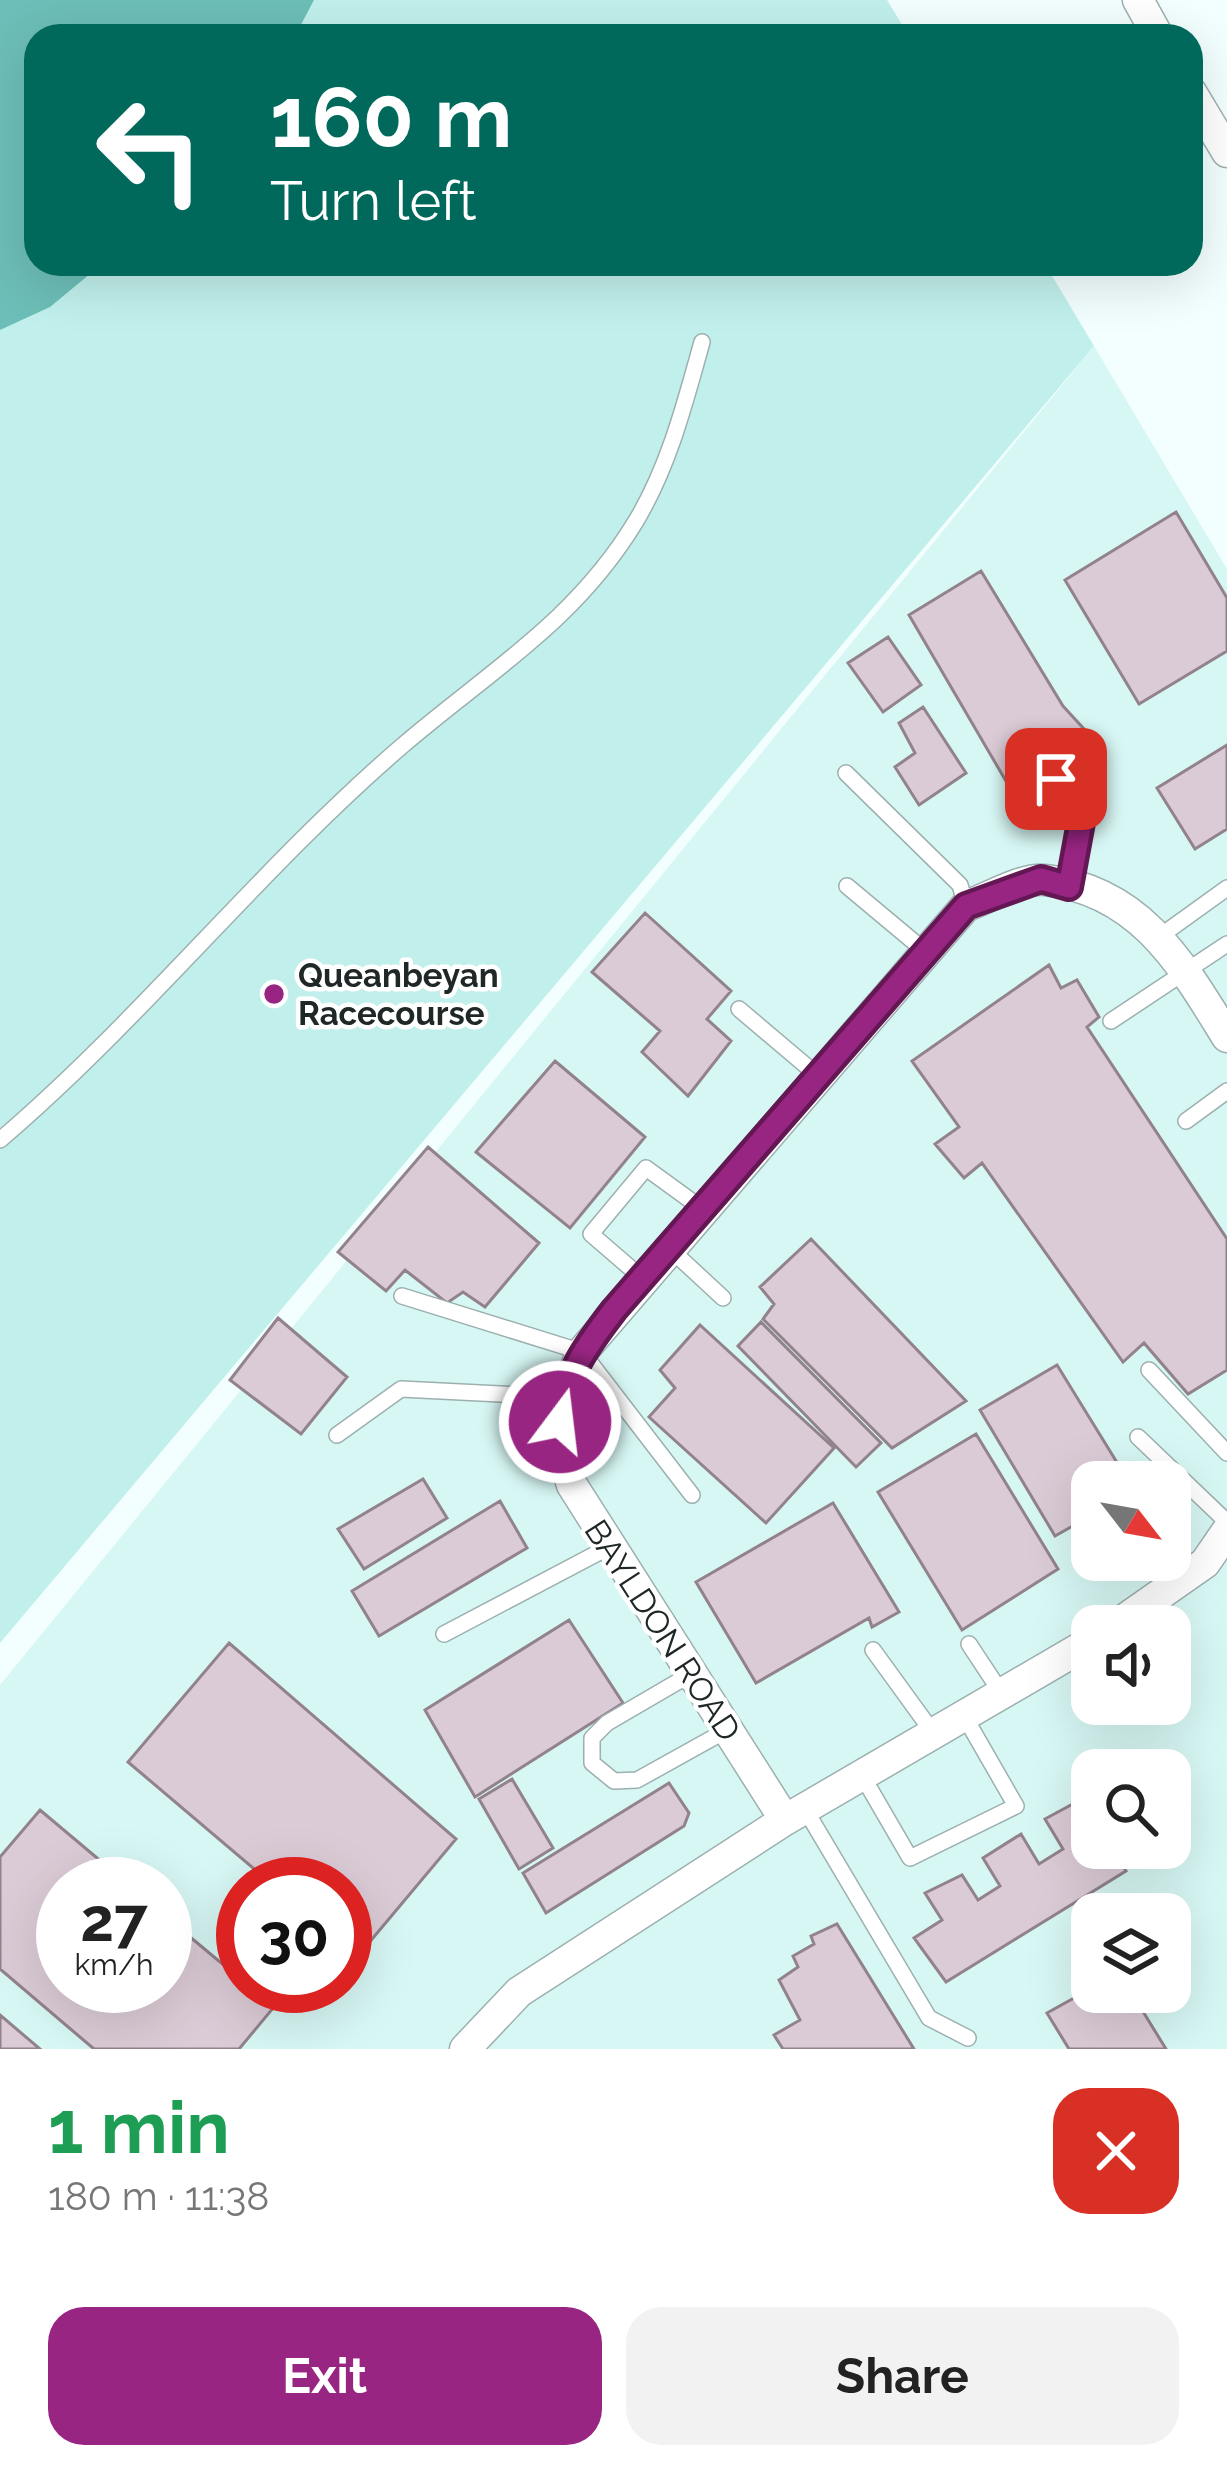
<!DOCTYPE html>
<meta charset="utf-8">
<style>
body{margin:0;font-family:Raleway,sans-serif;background:#f2f2f2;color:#222;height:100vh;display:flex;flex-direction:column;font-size:45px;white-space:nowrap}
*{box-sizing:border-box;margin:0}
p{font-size:39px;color:#767676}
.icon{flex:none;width:66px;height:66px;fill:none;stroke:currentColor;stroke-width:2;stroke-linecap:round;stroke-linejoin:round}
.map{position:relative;height:2049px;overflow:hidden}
.details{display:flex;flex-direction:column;background:#fff;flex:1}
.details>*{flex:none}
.hud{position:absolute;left:24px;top:24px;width:1179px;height:252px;border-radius:36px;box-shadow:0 12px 48px #0002;background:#00695c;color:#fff;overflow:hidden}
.needle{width:78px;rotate:121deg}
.controls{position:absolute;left:1071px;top:1461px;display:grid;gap:24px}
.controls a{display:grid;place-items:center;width:120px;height:120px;border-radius:24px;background:#fff;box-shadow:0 12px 48px #0002;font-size:60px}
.speed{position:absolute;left:36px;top:1857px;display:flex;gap:24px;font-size:60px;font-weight:700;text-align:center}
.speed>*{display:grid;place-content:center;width:156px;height:156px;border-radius:50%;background:#fff;box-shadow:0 12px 48px #0002;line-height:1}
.speed small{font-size:30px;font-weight:400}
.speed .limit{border:18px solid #d22;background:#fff;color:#111}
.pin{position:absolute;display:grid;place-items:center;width:102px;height:102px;color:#fff;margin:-51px;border-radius:24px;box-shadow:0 6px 18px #0006}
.me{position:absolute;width:132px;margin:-66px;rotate:15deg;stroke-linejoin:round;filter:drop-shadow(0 0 9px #0008)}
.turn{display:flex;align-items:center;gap:42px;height:252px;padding:0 48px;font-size:54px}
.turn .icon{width:156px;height:156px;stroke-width:2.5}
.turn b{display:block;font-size:84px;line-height:102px}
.round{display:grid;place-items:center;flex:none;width:126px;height:126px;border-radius:36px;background:#f2f2f2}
.headline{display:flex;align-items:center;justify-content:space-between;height:204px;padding:0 48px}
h1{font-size:72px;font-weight:700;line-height:90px;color:#1e9e55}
.action{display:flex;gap:24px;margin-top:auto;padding:24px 48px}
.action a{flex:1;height:138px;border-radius:36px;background:#982582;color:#fff;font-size:48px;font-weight:700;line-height:138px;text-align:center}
.action a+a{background:#f2f2f2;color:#222}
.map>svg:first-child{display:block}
</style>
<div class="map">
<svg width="1227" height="2049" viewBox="0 0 1227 2049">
<rect width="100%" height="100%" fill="#f2fffe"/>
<!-- built -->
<path fill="#d7f7f4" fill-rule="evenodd" d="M1094,346l133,223v1480h-1227v-364zM1092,1482h78v78h-78zM1092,1626h78v78h-78zM1092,1770h78v78h-78zM63,1884h102v102h-102zM243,1884h102v102h-102zM1092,1914h78v78h-78z"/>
<!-- green -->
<path fill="#c1f0ec" d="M0,0h887l22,36h-873v228h1009l49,82 -1094,1297z"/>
<!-- water -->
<path fill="#6dbeb8" d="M0,0h314l-19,36h-259v228h66l-52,43 -50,23z"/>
<!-- building -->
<path fill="#dbcbd6" stroke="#91828c" stroke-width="3" d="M1176,512l51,86v53l-88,53 -74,-124z
M981,571l82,135 22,24 -12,22 -63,36 -101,-173z
M888,637l33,48 -38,27 -35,-49z
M923,707l43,66 -47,32 -24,-38 20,-14 -16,-30z
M1227,745v84l-32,20 -38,-61z
M645,913l86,78 -24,28 24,22 -43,55 -46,-44 18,-21 -68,-59z
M1049,965l12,23 16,-8 22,37 -12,10 140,212v131l-39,24 -44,-51 -21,19 -141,-199 -18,15 -29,-34 24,-17 -47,-66z
M555,1061l90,76 -75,91 -94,-76z
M428,1147l111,96 -54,64 -22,-15 -16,11 -42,-33 -19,21 -48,-39z
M811,1239l155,162 -74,47 -129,-129 11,-15 -14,-17z
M278,1318l69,59 -46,57 -71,-54z
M761,1322l120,121 -25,24 -118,-121z
M700,1325l134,123 -68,75 -117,-106 26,-29 -15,-18z
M1057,1365l72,117h-37v62l-14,-21 -23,13 -75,-126z
M976,1434l82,135 -96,61 -84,-138z
M423,1479l24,39 -83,51 -26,-40z
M500,1501l27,47 -148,88 -27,-45z
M833,1503l66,109 -27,15 -3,-9 -113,65 -60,-101z
M569,1620l54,83 -148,94 -50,-87z
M229,1643l227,196 -99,118 -12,-11v-62h-73l-144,-122z
M512,1779l41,69 -34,21 -40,-70z
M669,1783l20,30 -5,13 -138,87 -23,-40z
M1082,1799l10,16v33h20l14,23 -180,111 -32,-44 28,-18 -17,-27 37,-18 16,25 22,-14 -17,-28 38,-24 18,30 24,-15 -18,-30z
M40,1810l88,74h-65v102h102v-70l109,91 -35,42h-145l-94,-80v-112z
M837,1924l77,125h-131l-9,-14 26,-15 -21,-40 19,-13 -5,-11 21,-12 -3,-8z
M1092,1988v4h39l35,57h-97l-22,-36z
M0,2015l40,34h-40z"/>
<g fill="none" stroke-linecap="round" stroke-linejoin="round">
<defs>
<path id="service" d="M846,773l114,112 6,21
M1056,780l26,37 -13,70
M847,886l79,66
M1159,937l68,-49
M739,1009l78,66
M1111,1021l116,-77
M1186,1121l41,-30
M0,1140c143,-122 260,-272 402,-394 86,-74 173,-124 234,-225 33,-55 49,-118 66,-179
M668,1247l55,51
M642,1278l-51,-44 55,-66 55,40
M402,1296l180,56 110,143
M1149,1370l78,83
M337,1435l64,-46 161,8
M1138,1437l89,85
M444,1634l165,-87
M969,1644l33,50
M873,1650l61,84
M691,1674l-84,49 -15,15v25l22,18 23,-1 90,-50
M863,1777l47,81 106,-52 -50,-87
M805,1809l124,209 39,20"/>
<path id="minor" d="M1138,0l20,36
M1191,92l36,60
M1115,1626l90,-63 22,-32
M785,1820l-213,-335c-19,-54 -12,-81 10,-133l384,-446c21,-7 57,-29 79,-26 95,10 137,84 182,157
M465,2049l54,-57 266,-172 307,-179"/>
</defs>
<!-- service casing -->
<use href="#service" stroke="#9cb0af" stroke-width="18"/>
<!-- minor casing -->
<use href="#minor" stroke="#9cb0af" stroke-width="33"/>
<!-- service -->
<use href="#service" stroke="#fff" stroke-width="15"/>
<!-- minor -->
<use href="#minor" stroke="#fff" stroke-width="30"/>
</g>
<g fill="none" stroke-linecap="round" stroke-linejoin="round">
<defs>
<path id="route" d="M560,1422c4,-46 27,-77 54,-112l352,-404 75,-27 28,8 13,-70 -26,-38"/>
</defs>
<!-- route casing -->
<use href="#route" stroke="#631854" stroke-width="30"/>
<!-- route -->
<use href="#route" stroke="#982582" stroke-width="21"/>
</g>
<!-- markers -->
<circle fill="#982582" stroke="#fff" stroke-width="4.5" cx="274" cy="994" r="12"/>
<g text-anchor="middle" stroke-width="9" stroke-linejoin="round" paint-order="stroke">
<!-- poi labels -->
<g font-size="33" font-weight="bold" fill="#202827" stroke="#fff" text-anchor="start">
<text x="298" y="987">Queanbeyan<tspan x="298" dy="38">Racecourse</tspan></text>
</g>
<!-- street labels -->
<g font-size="33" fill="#202827" stroke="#fff">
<text transform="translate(663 1630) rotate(57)" y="12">BAYLDON ROAD</text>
</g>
</g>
</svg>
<div class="controls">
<a><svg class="needle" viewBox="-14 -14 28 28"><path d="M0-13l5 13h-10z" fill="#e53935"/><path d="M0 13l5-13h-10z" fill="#767676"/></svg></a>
<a><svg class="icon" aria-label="sound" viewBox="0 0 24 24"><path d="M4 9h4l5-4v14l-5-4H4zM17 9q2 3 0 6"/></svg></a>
<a><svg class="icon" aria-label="search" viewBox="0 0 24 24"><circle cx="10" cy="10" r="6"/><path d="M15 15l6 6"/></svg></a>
<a><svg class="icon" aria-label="layers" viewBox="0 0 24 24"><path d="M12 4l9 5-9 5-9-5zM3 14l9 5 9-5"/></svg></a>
</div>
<div class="speed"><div>27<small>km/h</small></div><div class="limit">30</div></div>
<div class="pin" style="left:1056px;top:779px;background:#d93025"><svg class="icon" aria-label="arrive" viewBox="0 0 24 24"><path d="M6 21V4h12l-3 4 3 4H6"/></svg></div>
<svg class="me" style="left:560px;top:1422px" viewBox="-20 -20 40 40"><circle r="17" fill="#982582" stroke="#fff" stroke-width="3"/><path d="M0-11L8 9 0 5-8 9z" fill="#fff"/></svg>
<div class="hud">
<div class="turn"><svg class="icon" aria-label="left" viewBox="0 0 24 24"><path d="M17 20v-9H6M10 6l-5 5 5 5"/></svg><div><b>160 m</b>Turn left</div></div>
</div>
</div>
<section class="details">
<div class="headline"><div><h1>1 min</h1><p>180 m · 11:38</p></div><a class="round" style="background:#d93025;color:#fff"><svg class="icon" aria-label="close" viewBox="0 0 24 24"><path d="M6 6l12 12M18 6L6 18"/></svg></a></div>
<div class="action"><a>Exit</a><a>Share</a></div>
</section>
